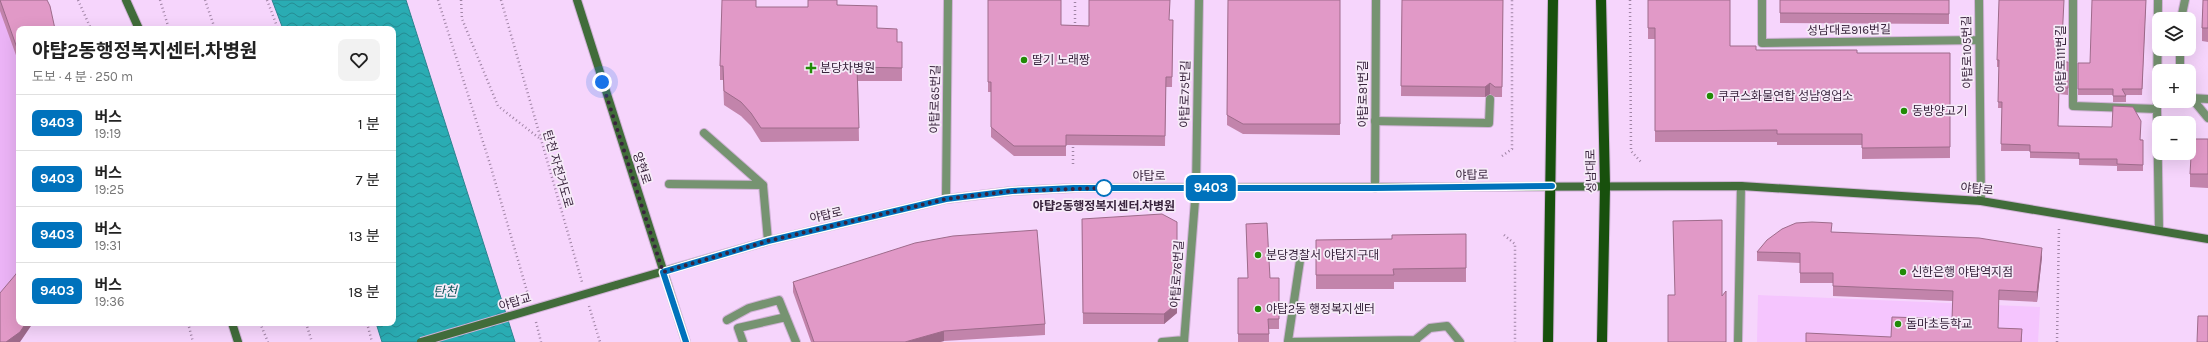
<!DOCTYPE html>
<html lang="ko">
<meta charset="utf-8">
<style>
body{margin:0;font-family:Karla,"Noto Sans KR",sans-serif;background:#f2f2f2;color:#222;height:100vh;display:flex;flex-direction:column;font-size:15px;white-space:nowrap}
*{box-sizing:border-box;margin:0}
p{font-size:13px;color:#767676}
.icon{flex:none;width:22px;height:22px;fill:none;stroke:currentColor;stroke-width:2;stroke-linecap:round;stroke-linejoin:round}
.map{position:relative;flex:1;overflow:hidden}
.drawer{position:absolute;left:16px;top:26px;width:380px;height:300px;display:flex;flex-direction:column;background:#fff;border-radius:8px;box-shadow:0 4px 16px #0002}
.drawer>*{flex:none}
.badge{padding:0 8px;border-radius:6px;font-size:14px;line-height:26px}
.tools{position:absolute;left:2152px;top:12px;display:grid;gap:8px}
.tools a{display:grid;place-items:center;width:44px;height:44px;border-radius:8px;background:#fff;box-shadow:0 4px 16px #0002;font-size:20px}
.you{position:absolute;width:20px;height:20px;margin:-10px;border:3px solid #fff;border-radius:50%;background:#1a73e8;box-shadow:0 0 0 6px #1a73e833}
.map>.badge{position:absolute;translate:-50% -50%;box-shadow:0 0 0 2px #fff}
.round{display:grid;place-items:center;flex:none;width:42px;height:42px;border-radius:8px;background:#f2f2f2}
.headline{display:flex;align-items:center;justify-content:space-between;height:68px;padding:0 16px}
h1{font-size:19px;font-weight:700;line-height:30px}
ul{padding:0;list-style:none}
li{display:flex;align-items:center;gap:12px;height:56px;padding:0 16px;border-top:1px solid #e0e0e0}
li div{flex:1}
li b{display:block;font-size:15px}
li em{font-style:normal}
li .badge{min-width:44px;font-weight:700;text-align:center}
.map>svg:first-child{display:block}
</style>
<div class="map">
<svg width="2208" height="342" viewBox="0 0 2208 342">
<defs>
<pattern id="water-waves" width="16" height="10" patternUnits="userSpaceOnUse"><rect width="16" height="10" fill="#2aacb3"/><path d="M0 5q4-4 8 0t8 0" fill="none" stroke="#258c93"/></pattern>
</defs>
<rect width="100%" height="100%" fill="#f6d5fc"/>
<!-- built -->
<path fill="#f5c5fe" d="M1758 295 2040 307 2038 342H1757Z"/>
<!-- pitch -->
<path fill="#ebb3f6" d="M0 0 19 29V323H33L20 342H0Z"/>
<!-- water -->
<path fill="url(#water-waves)" stroke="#2e8390" d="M272 0H406L515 342H382L376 323H393V29H283Z"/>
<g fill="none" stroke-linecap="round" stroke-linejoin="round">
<defs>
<path id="lane" d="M2181 19 2185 0
M2180 49V71
M2189 95 2208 118
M2192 98 2208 99
M1375 121 1489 123 1490 99
M704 133 763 185
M669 184 763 185 768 241
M727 320 749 308 779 300 796 342
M1415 340 1430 328 1447 326 1460 342
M1288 341 1301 254
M743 342 738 328 786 317
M1288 342 1415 340 1416 342"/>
<path id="street" d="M1762 0V43L1979 40
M1979 0 1981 201
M2073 0V106L2157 109 2159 229
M2157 109 2158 0
M1375 188 1376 0
M946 199 948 0
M1162 342 1184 340
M1184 342 1196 188 1199 0
M1738 342 1741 186"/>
<path id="secondary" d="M126 0 139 29
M577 0 686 342
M616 285 768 241 946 199 1012 191 1074 188 1741 186 1981 201 2208 239
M232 323 238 342"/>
<path id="primary" d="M1601 0 1605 186 1602 342
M1548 342 1553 0"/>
</defs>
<!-- lane casing -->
<use href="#lane" stroke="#d0b2d6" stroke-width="10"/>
<!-- street casing -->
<use href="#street" stroke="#d0b2d6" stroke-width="10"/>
<!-- secondary casing -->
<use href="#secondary" stroke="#d0b2d6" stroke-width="10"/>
<!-- primary casing -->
<use href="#primary" stroke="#d0b2d6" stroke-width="12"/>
<!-- path -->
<path stroke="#a084a5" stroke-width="2.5" stroke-dasharray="1 3" stroke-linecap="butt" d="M78 0 91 29
M160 0 169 29
M205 0 215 29
M267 0 278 29
M438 0 490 164 529 298
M461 0 462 19 498 106 539 138
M501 0 582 282
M1630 0 1631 151 1641 162
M1075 27V0
M1502 156 1512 149V0
M1073 164V142
M1504 235 1515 244V342
M589 306 600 342
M536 322 541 342
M188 323 193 342
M260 323 268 342
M306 323 312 342
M367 323 372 342
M2057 342 2059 227"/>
<!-- lane -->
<use href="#lane" stroke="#769371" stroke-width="8"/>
<!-- street -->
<use href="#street" stroke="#769371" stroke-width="8"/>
<!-- secondary -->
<use href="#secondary" stroke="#416c3a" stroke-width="8"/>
<!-- primary -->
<use href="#primary" stroke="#18500d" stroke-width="10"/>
<defs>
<path id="secondary-bridge" d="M421 342 616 285"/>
</defs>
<!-- secondary-bridge casing -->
<use href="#secondary-bridge" stroke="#d0b2d6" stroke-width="10" stroke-linecap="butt"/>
<!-- secondary-bridge -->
<use href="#secondary-bridge" stroke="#416c3a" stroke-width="8"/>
</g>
<!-- wall -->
<path fill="#c284ab" d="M0 0 19 29V69L17 58 0 11Z
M988 0 1061 25 1089 26 1173 20 1172 87H1166L1165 146 1066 145V156H1014L991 137V92H988Z
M1228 0H1340V135L1243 134 1227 125Z
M1402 0H1503L1502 97H1495L1490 94 1485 97 1401 96Z
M1648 0 1730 46 1756 50 1857 53H1950V158L1862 159V145H1777V142H1655V39H1648Z
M1780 0H1949V24L1780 23Z
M2146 0 2142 95H2126V102H2113V95H2078V63H2090Z
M2208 0V42L2202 41V28Z
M837 5 877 28 897 42H902V81H858L859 141 761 142 751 126 741 116 724 105 723 80H720V66L756 7H808Z
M1997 60 2068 62V95L2059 94 2058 126 2143 140V171H2117V166L2079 165V159L2030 158V151H2001L2002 108H1998L1999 67H1997Z
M2208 139V188L2190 187V174Z
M1082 219 1177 313 1164 324H1083Z
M1246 224 1270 278H1279V329H1269V342H1238V278H1248Z
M1832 232 2042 257 2037 302 1999 300 1998 328 2022 329V342H1806L1891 337 1952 319 1953 301 1833 296V283H1800V263L1757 261V252Z
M1466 234V282H1394V289H1316V240L1392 239Z
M793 282 1045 324V335L944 341 940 342H811L793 292Z"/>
<!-- shaded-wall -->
<path fill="#9e6b8b" d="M1490 83V94L1485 97V87Z
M2042 248V257L2037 302V292Z
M1177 303V313L1164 324V314Z
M26 323H33L20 342H6Z
M944 331V341L940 342H905Z"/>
<!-- building -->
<path fill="#e199c7" stroke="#9e6b8b" d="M0 0H47L50 6 55 29H19V59L17 48Z
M722 0H756V7H808V0H837V5L877 6V28L897 29V42H902V68L857 67 859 128H761L751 113 741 102 724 91 723 66H720Z
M988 0H1061V25L1089 26V0H1170L1169 20H1173L1172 77H1166L1165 136 1066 135V146H1014L991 127V82H988Z
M1228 0H1340V124H1243L1227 115Z
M1402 0H1503L1502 87H1495L1490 83 1485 87 1401 86Z
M1648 0H1730V46H1756V50H1857V53H1950V147L1862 148V134H1777V130L1655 131V28H1648Z
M1780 0H1949V14L1780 13Z
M1999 0H2064L2061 62H2068V88H2059L2058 126 2112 127 2113 106 2133 107 2141 121 2140 140H2143V165L2117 164V159H2079V153L2030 152V145L2001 144 2002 102H1998L1999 60H1997Z
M2092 0H2146L2142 89H2122L2126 96H2113V89H2078V63H2090Z
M2203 0H2208V28H2202Z
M2192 139H2208V174H2190Z
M1162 214 1177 222V303L1164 314 1083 313 1082 219Z
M1722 220V296L1726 291V342H1668V295H1675L1673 221Z
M1812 222 1832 223 1831 232 1979 238 2042 248 2037 292 1999 290 1998 328 2022 329 2021 342H1806V333L1891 337 1892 317 1952 319 1953 291 1833 286V273H1800V253L1757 252 1767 240 1782 229 1796 223Z
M1267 223 1270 278H1279V319H1268L1269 334H1238V278H1248L1246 224Z
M1037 230 1045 324 944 331 905 342H814L793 282 915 243 953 236Z
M1466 234V268L1393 269 1394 275H1316V240L1392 239V235Z
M19 268V323H26L20 332 6 342H0V293L16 274Z
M2198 316H2208V342H2197Z"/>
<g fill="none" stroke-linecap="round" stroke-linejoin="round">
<defs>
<path id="line" d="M686 342 663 272 768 241 946 199 1012 191 1074 188H1375L1552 186"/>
</defs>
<!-- line casing -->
<use href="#line" stroke="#fff" stroke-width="9"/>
<!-- line -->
<use href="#line" stroke="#0072bc" stroke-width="6"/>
<!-- walk -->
<path stroke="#39243d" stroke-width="4" stroke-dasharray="0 7.2" d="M602 82 663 272 768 241 946 199 1012 191 1104 188"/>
</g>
<!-- markers -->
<g fill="#228b06" stroke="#f6ebf8" stroke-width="1.5">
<circle cx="1024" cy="60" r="4"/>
<path d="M809 62h4v4h4v4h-4v4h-4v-4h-4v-4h4z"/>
<circle cx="1710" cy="96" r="4"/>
<circle cx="1904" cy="111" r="4"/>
<circle cx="1258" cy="255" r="4"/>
<circle cx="1903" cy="272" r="4"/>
<circle cx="1258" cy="309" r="4"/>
<circle cx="1898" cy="324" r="4"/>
</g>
<circle fill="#fff" stroke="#0072bc" stroke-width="2" cx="1104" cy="188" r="8"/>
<g text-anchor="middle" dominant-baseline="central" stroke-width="3.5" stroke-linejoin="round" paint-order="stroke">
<!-- street labels -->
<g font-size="12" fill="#39243d" stroke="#f6ebf8">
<text transform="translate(1849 30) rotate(-1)">성남대로916번길</text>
<text transform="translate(1967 52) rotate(-91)">야탑로105번길</text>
<text transform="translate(2061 59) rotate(-90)">야탑로111번길</text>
<text transform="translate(1185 94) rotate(-89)">야탑로75번길</text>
<text transform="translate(1363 94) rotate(-90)">야탑로81번길</text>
<text transform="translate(935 99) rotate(-89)">야탑로65번길</text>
<text transform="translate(642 168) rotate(72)">양현로</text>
<text transform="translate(558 169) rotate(74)">탄천 자전거도로</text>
<text transform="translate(1591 171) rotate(-91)">성남대로</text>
<text transform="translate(1472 175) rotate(-1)">야탑로</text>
<text x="1149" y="176">야탑로</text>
<text transform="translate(1977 189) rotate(6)">야탑로</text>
<text transform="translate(826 215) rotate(-13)">야탑로</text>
<text transform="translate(1177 274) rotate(-86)">야탑로76번길</text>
<text transform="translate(515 302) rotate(-16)">야탑교</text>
</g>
<!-- poi labels -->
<g font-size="12" fill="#39243d" stroke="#f6ebf8" text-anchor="start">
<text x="1032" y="60">딸기 노래짱</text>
<text x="820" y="68">분당차병원</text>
<text x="1718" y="96">쿠쿠스화물연합 성남영업소</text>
<text x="1912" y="111">동방양고기</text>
<text x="1266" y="255">분당경찰서 야탑지구대</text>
<text x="1911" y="272">신한은행 야탑역지점</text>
<text x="1266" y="309">야탑2동 행정복지센터</text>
<text x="1906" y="324">돌마초등학교</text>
</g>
<!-- stop labels -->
<g font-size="12" font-weight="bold" fill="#39243d" stroke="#f6ebf8">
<text x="1104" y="206">야턉2동행정복지센터.차병원</text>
</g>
<!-- water labels -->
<g font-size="13" font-style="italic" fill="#13585c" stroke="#f6ebf8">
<text x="445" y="291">탄천</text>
</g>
</g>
</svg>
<div class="tools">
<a><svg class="icon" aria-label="layers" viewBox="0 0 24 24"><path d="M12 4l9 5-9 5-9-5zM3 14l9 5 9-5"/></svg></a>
<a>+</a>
<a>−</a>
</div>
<div class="you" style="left:602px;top:82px"></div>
<b class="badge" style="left:1211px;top:188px;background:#0072bc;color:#fff">9403</b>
<section class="drawer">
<div class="headline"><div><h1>야턉2동행정복지센터.차병원</h1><p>도보 · 4 분 · 250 m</p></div><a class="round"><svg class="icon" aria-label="heart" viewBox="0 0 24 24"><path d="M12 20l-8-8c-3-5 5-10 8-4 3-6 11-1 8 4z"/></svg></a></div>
<ul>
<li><span class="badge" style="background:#0072bc;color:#fff">9403</span><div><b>버스</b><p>19:19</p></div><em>1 분</em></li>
<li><span class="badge" style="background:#0072bc;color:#fff">9403</span><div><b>버스</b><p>19:25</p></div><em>7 분</em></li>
<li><span class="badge" style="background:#0072bc;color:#fff">9403</span><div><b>버스</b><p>19:31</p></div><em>13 분</em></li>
<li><span class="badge" style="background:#0072bc;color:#fff">9403</span><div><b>버스</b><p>19:36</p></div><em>18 분</em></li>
</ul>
</section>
</div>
